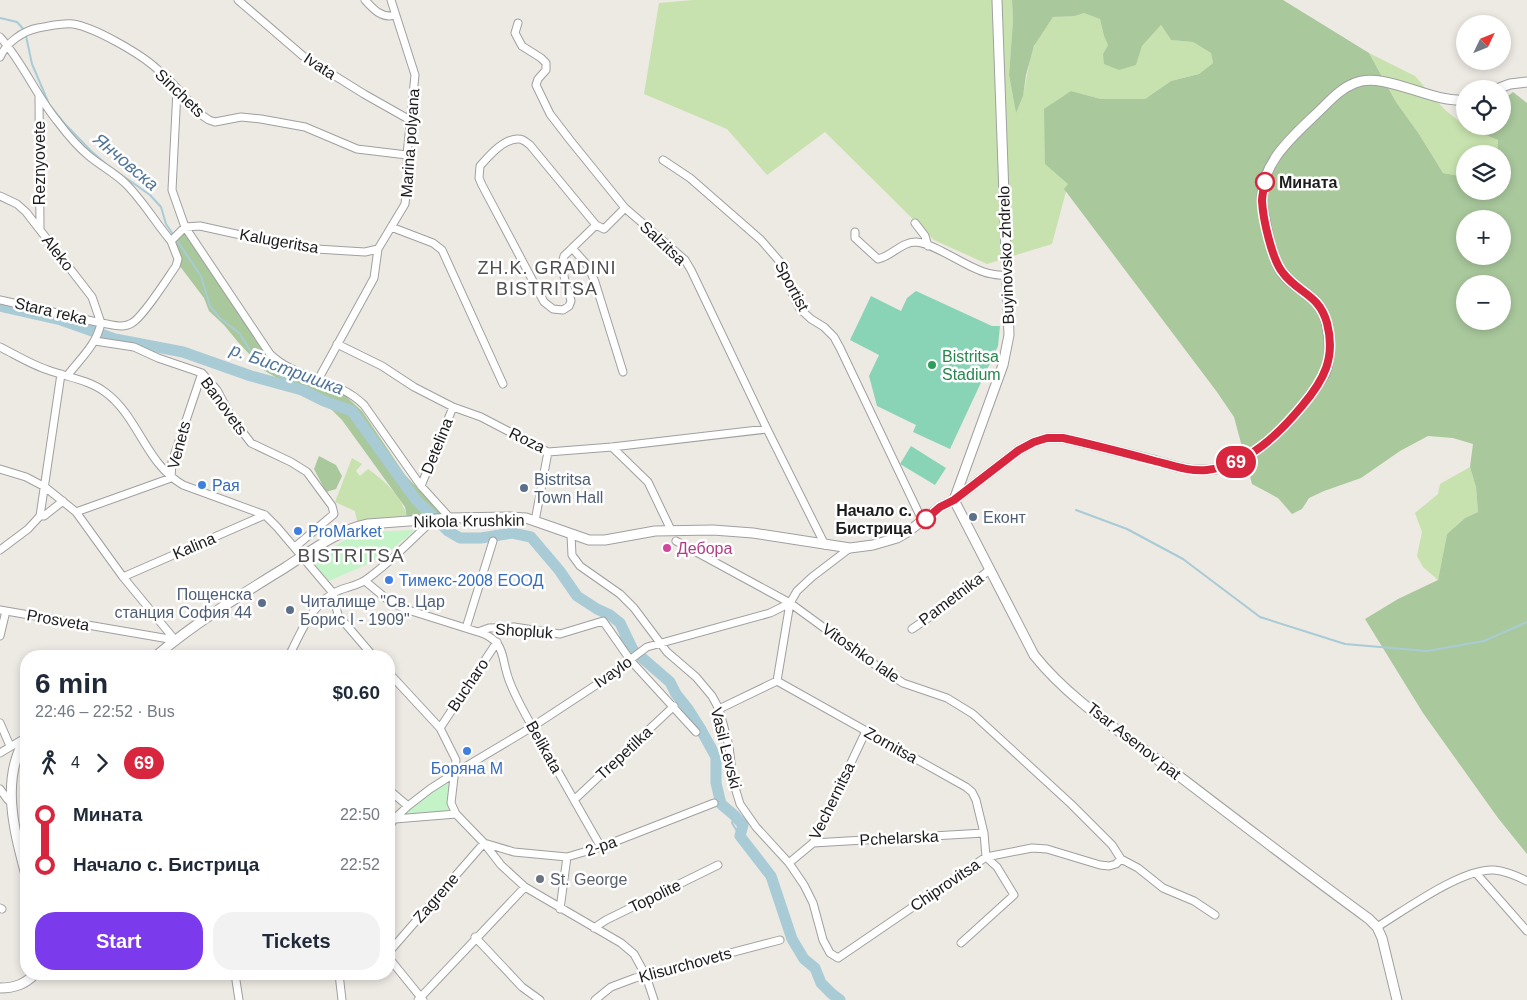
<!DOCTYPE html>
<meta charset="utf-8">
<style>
body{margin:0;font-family:Arial,sans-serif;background:#f2f2f3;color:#1f2937;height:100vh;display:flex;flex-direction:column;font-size:19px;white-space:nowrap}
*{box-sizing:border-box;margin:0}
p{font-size:16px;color:#747a83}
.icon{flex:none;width:28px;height:28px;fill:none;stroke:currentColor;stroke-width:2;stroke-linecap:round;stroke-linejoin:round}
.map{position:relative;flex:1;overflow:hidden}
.panel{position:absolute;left:20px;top:650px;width:375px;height:330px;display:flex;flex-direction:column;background:#fff;border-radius:20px;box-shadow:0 2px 8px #0003}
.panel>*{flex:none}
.badge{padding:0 10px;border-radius:16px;font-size:18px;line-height:32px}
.needle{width:32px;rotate:47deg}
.fabs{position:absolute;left:1456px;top:15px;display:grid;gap:10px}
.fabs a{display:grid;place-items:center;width:55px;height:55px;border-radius:50%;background:#fff;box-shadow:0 2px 8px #0003;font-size:25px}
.map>.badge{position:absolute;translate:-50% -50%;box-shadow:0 0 0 2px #fff}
.legs{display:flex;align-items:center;gap:8px;height:55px;padding:0 15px;font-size:16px}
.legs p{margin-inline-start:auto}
.headline{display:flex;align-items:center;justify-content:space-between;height:85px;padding:0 15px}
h1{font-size:28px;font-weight:800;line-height:38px}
.cta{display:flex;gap:10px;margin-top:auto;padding:10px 15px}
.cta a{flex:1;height:58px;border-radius:20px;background:#7c3aed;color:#fff;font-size:20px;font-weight:800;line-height:58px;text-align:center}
.cta a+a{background:#f2f2f3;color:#1f2937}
ul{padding:0 15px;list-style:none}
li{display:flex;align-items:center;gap:18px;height:50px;font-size:19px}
li i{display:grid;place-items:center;width:8px;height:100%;margin:0 6px;background:currentColor}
li i::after{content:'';width:12px;height:12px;margin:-6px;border:4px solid;border-radius:50%;background:#fff}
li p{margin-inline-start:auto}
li:first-child i{background:linear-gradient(#0000 50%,currentColor 0)}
li:last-child i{background:linear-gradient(currentColor 50%,#0000 0)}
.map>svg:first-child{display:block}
</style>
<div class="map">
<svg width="1527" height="1000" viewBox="0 0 1527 1000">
<rect width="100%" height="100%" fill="#ede9e3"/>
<!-- grass -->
<path fill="#c7e2ae" d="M693 0H1012L1013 21 1009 75 1016 112C1027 92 1026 69 1034 47 1038 37 1047 27 1053 17 1065 16 1074 18 1085 13L1100 19 1104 36 1108 45 1103 54 1136 65 1142 46 1161 25 1171 40 1193 42 1211 53 1213 63 1199 74 1171 81 1145 99H1101L1071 91 1068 184 1052 244 987 264 934 240 825 132 767 175 727 129 644 94 659 3Z
M1369 53 1415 76 1444 109 1466 127 1498 140 1497 154H1465V177L1443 173 1419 134 1396 102Z
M352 458 362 464 356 471 360 476 368 469C385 481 403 497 407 518L357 521 355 511 335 502Z
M1470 467 1476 487 1478 512 1465 518 1447 534 1438 580 1423 567 1417 556 1422 532 1415 513 1438 494 1440 484Z"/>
<!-- forest -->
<path fill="#a9c89c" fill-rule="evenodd" d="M1012 0H1283L1369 53 1396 102 1419 134 1443 173 1465 177V191H1502V154H1497L1498 140 1466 127 1502 126 1503 100 1513 92 1527 103V854L1498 818 1423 713 1365 619 1398 599 1438 580 1447 534 1465 518 1478 512 1476 487 1470 467 1473 444 1453 438 1428 436 1400 451 1361 478 1324 491 1309 498 1302 509 1292 514 1278 498 1252 484 1234 417 1217 392 1064 189 1068 184 1045 164 1044 109 1071 91 1101 99H1145L1171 81 1199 74 1213 63 1211 53 1193 42 1171 40 1161 25 1142 46 1136 65 1119 70 1104 64 1103 54 1108 45 1104 36 1100 19 1084 13C1074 18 1065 16 1053 17L1034 46 1026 75 1023 96 1016 113 1009 75 1013 21ZM1465 219H1502V256H1465ZM1465 284H1502V321H1465Z
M186 232 276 364 341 392 362 411 405 475 443 515 407 518 405 507 342 420 332 410 265 371 238 342 224 325 209 311 204 298 179 265 182 258 175 242Z
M319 456 336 465 342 476 336 489 326 492 314 469Z"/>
<!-- park -->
<path fill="#c4f3c8" d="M415 530 386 554 363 566 329 581 312 561 351 536 368 532Z
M455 773 451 803 456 814 394 819Z"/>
<!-- pitch -->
<path fill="#89d4b7" d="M916 291 992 326H1000L998 346 950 449 913 432 916 425 877 406 869 376 879 355 850 340 871 296 901 311 907 298Z
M911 446 946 468 935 485 900 464Z"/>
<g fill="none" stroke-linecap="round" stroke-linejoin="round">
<!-- stream -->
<path stroke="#a8cbd6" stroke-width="2" d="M0 18 17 22 25 31
M26 36 32 64 49 104 65 124 90 150 106 164 150 195 161 207 166 224 201 276 210 306 220 318 240 334 256 360 302 390
M1076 510 1127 529 1183 559 1260 617 1345 644 1427 651 1484 641 1527 622
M597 609 605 619
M608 622 618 636 633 650
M734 815 732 823 740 836"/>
<!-- river -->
<path stroke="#a8cbd6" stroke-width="11" d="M0 306 61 320 115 339 183 352 251 376 302 390 324 401 352 411 416 500 448 531 460 538H481L512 533 531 537 559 570 577 596 597 609 610 615 620 623 633 650 670 682 676 694 688 709 700 728 716 757V783L721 804 734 815 743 825 740 836 771 876 792 939 804 959 815 968 821 983 832 994 840 1000"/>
<defs>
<path id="minor" d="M238 0 303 56 364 94 410 120
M365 0C373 9 382 19 395 15
M518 23 515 33 522 46 541 58 546 63V70L538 79 536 85 550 114 570 140 625 208 685 260 691 270 767 429 825 545
M0 37C23 62 36 96 58 122 67 134 78 147 89 156 101 166 115 173 126 184 143 201 155 222 171 241
M0 57C7 42 23 31 38 28 50 26 61 23 73 24 94 27 141 54 157 69 174 83 188 101 203 116L209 120 215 122 241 117 261 119 305 127 357 149 407 155
M177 90 172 190 185 227 270 354C295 379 337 378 364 405L421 486 450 518
M39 97 40 229
M663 160 690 178 761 240 781 263 791 291 800 309 811 319 824 327 834 337 840 348 923 522
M0 196 17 204 26 212 92 297 101 323
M915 223 925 236 928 246
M596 225 564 256C559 270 568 287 571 301L569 306 563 310 553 309 544 302 482 185 479 178 480 166C489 156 504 138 519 139 523 139 526 142 530 145L596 225 604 229 625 208
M391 227 433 243 442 250 503 384
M855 232V238L878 259C892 256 901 242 916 242 934 243 966 267 984 272 992 275 1000 275 1007 276
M572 248 588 266 595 282 623 372
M0 300 101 323
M95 341 134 347 158 358 202 373 217 390 232 418 251 443 291 462 307 472 332 506 334 514 295 547
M337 344 382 366 414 387 453 407 481 417 548 452 612 447 767 429
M0 347C16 355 32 365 48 370 67 377 89 380 105 392 139 417 145 463 183 485L265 515 277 527 333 593 338 615 373 656
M67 376C80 359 97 344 101 323 111 324 123 329 132 323 143 317 167 279 176 266L178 259 171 241 185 227 200 226 300 248 365 252 378 249
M319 378 374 278 378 249 405 204 408 175 407 155 415 75 391 0
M612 447 648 482 671 530
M0 469 26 477 45 487 76 512 123 577 175 640
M421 486 453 407
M76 512 171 478 172 462 202 373
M40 516H44L63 501
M535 521 548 452
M571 535 572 555 580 566 620 594 634 608 667 652 696 677 712 696 719 709 729 746 733 781 740 804 756 827 789 863 804 885 813 903 823 940 830 953 838 958 986 857 1032 848 1047 849 1100 865 1109 866 1116 864 1121 859
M676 541 790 603 868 660 903 683 947 698 973 714 1071 804 1112 845 1121 859
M0 550 28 529 40 516 61 374
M123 577 265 515
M365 581 388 600 405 609 478 632 489 628 514 627 560 634 603 621 631 661 696 732
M0 610 175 640
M466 628 493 541
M912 629 947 605 989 570
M479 632C507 642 500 656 509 680 517 702 531 724 542 744 562 778 581 813 601 847
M0 636 6 611
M289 656C300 634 310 608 332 594 342 587 357 587 367 579 391 562 411 540 433 520
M389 673 440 728 456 760 451 803 456 814 484 843 501 865 525 887 621 943 634 954 646 976 654 1000
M777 681 966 787 972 792 976 800 984 833 986 857 997 867 1014 895 961 943
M777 681 790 603
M719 709 777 681
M0 723 10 746
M440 728 497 642
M0 753 25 738
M0 789 8 800
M389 790 408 806
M574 800 674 706
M395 819 456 814
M389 827 394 819 408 806 430 789 455 773 532 727 599 683 647 647 770 613 790 603 797 591 812 577 850 548
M813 843 984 833
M1121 859 1138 868 1163 888 1194 901 1215 915
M789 863 813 843 866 731
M1476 873 1527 931
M0 908 2 909
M560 909 567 857
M1377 927C1405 910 1462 868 1494 870 1505 871 1517 876 1527 881
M594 928 606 920 718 865
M475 937 522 987 540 1000
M389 952 484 843 514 852 567 857 601 847 714 803
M389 958 423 1000
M235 974 239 1000
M339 974 342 1000
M418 1000 525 887
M595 1000 611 987 635 978 780 940"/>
<path id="tertiary" d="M1497 89 1510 84 1527 82
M954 500 1034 655C1068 698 1118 730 1162 763 1230 815 1299 868 1369 919L1377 927 1382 938 1397 1000
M954 500 1003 365 1009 335 997 0
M156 656C196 622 241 595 286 567 311 551 338 530 368 524L450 518 510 517 526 518 589 540H605L655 531 713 530 753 533 850 548 873 545 897 538 909 531 940 507 954 500 1019 450 1034 442 1047 438H1063L1080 442C1104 448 1129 454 1153 460 1170 465 1188 471 1205 470 1247 469 1289 425 1312 393 1317 386 1323 378 1326 371 1331 356 1330 341 1327 326 1321 293 1298 294 1282 273 1274 261 1270 244 1267 230 1266 221 1262 210 1262 200 1261 163 1292 137 1316 114 1328 103 1339 89 1355 83 1385 71 1430 103 1465 100
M26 737C0 779 14 830 26 875
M0 988C15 988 25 984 35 974"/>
</defs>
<!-- minor casing -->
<use href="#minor" stroke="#a0a0a0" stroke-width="9"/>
<!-- tertiary casing -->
<use href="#tertiary" stroke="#a0a0a0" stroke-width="11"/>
<!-- minor -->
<use href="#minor" stroke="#fff" stroke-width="7"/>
<!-- tertiary -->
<use href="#tertiary" stroke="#fff" stroke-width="9"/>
</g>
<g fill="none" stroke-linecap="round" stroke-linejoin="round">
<defs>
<path id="line-1" d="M926 519 940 507 954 500 1019 450 1034 442 1047 438H1063C1094 445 1125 453 1155 461 1171 465 1190 472 1207 470 1247 465 1278 435 1302 406 1324 380 1336 358 1327 323 1319 294 1299 294 1283 273 1272 260 1263 219 1262 201 1262 195 1264 188 1265 182"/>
</defs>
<!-- line-1 casing -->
<use href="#line-1" stroke="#fff" stroke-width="11"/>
<!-- line-1 -->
<use href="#line-1" stroke="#d7263d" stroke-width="8"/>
</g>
<!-- markers -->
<g fill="#fff" stroke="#d7263d" stroke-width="2.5">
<circle cx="1265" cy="182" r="9"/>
<circle cx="926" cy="519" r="9"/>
</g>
<circle fill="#2e9e5b" stroke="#fff" stroke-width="2" cx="932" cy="365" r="5"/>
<g fill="#3f7fe0" stroke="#fff" stroke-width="2">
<circle cx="202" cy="485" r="5"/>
<circle cx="298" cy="531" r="5"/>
<circle cx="389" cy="580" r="5"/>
<circle cx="467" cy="751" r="5"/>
</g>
<g fill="#5c6f8a" stroke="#fff" stroke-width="2">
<circle cx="524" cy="488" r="5"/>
<circle cx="973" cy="517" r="5"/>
<circle cx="262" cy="603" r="5"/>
<circle cx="290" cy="610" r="5"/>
</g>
<circle fill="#d1479c" stroke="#fff" stroke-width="2" cx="667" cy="548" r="5"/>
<circle fill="#6b7280" stroke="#fff" stroke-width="2" cx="540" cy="879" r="5"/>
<g text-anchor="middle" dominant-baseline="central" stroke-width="5" stroke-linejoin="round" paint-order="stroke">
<!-- street labels -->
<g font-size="16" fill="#1c1c1c" stroke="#fff">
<text transform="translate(320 66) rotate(33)">Ivata</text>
<text transform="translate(180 93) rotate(44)">Sinchets</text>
<text transform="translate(410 143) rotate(-86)">Marina polyana</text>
<text transform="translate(39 163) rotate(-90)">Reznyovete</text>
<text transform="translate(279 241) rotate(10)">Kalugeritsa</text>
<text transform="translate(663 243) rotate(43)">Salzitsa</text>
<text transform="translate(58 253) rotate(52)">Aleko</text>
<text transform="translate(1006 255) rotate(-92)">Buyinovsko zhdrelo</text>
<text transform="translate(792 286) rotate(62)">Sportist</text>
<text transform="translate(51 311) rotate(13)">Stara reka</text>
<text transform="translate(224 406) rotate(54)">Banovets</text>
<text transform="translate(527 440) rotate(26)">Roza</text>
<text transform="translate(179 445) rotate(-75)">Venets</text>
<text transform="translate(437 446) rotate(-68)">Detelina</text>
<text transform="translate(469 521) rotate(-1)">Nikola Krushkin</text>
<text transform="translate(194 546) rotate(-23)">Kalina</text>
<text transform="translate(951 599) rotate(-37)">Pametnika</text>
<text transform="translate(58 620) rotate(10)">Prosveta</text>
<text transform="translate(524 631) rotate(4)">Shopluk</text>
<text transform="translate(861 653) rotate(35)">Vitoshko lale</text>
<text transform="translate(613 672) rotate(-35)">Ivaylo</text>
<text transform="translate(468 685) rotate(-56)">Bucharo</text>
<text transform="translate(1134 741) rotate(38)">Tsar Asenov pat</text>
<text transform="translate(891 745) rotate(29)">Zornitsa</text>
<text transform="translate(544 747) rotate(61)">Belikata</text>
<text transform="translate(726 748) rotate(76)">Vasil Levski</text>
<text transform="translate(624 753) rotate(-43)">Trepetilka</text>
<text transform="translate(832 801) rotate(-64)">Vechernitsa</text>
<text transform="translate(899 838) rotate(-3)">Pchelarska</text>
<text transform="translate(601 846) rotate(-19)">2-ра</text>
<text transform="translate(945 885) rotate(-34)">Chiprovitsa</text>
<text transform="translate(655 896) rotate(-26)">Topolite</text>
<text transform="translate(436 898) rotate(-49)">Zagrene</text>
<text transform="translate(685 965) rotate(-15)">Klisurchovets</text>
</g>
<!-- stop labels -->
<g font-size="16" font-weight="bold" fill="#1c1c1c" stroke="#fff" text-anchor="start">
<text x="1279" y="182">Мината</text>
<text x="912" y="510" text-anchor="end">Начало с.<tspan x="912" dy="18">Бистрица</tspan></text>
</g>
<!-- leisure labels -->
<g font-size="16" fill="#27864d" stroke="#fff" text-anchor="start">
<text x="942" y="356">Bistritsa<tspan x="942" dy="18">Stadium</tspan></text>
</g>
<!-- service labels -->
<g font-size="16" fill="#4e5e75" stroke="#fff" text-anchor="start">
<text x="534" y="479">Bistritsa<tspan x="534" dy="18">Town Hall</tspan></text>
<text x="983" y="517">Еконт</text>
<text x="252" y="594" text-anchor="end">Пощенска<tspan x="252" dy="18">станция София 44</tspan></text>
<text x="300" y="601">Читалище "Св. Цар<tspan x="300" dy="18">Борис I - 1909"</tspan></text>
</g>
<!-- shop labels -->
<g font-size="16" fill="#366cbe" stroke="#fff" text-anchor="start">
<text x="212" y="485">Рая</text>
<text x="308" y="531">ProMarket</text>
<text x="399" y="580">Тимекс-2008 ЕООД</text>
<text x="467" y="768" text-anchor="middle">Боряна М</text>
</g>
<!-- hotel labels -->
<g font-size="16" fill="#b23c85" stroke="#fff" text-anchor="start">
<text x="677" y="548">Дебора</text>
</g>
<!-- worship labels -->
<g font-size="16" fill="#5b616d" stroke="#fff" text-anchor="start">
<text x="550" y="879">St. George</text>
</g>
<!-- water labels -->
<g font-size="18" font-style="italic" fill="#51759a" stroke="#fff">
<text transform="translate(126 162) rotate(40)">Янчовска</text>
<text transform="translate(287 369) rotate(20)">р. Бистришка</text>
</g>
<!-- neighbourhood labels -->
<g font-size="18" letter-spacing="1" fill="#4f4f4f" stroke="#fff">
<text x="547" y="268">ZH.K. GRADINI<tspan x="547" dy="21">BISTRITSA</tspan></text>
</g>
<!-- quarter labels -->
<g font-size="19" letter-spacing="1" fill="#4f4f4f" stroke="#fff">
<text x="351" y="555">BISTRITSA</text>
</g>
</g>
</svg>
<div class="fabs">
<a><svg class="needle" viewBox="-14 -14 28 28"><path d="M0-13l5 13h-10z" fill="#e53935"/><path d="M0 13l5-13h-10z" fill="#747a83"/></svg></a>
<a><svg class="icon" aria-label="locate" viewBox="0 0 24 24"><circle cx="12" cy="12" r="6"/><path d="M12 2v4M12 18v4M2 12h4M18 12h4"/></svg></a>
<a><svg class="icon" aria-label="layers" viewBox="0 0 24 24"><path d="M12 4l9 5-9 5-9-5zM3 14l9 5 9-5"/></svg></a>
<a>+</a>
<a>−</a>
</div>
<b class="badge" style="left:1236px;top:462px;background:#d7263d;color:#fff">69</b>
<section class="panel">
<div class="headline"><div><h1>6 min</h1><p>22:46 – 22:52 · Bus</p></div><b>$0.60</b></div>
<div class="legs"><svg class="icon" aria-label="walk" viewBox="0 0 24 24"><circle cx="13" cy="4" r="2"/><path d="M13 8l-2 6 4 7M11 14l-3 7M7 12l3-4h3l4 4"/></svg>4<svg class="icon" aria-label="forward" viewBox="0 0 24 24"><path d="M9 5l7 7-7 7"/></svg><b class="badge" style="background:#d7263d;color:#fff">69</b></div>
<ul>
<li><i style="color:#d7263d"></i><b>Мината</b><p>22:50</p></li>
<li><i style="color:#d7263d"></i><b>Начало с. Бистрица</b><p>22:52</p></li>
</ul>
<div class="cta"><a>Start</a><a>Tickets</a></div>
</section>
</div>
